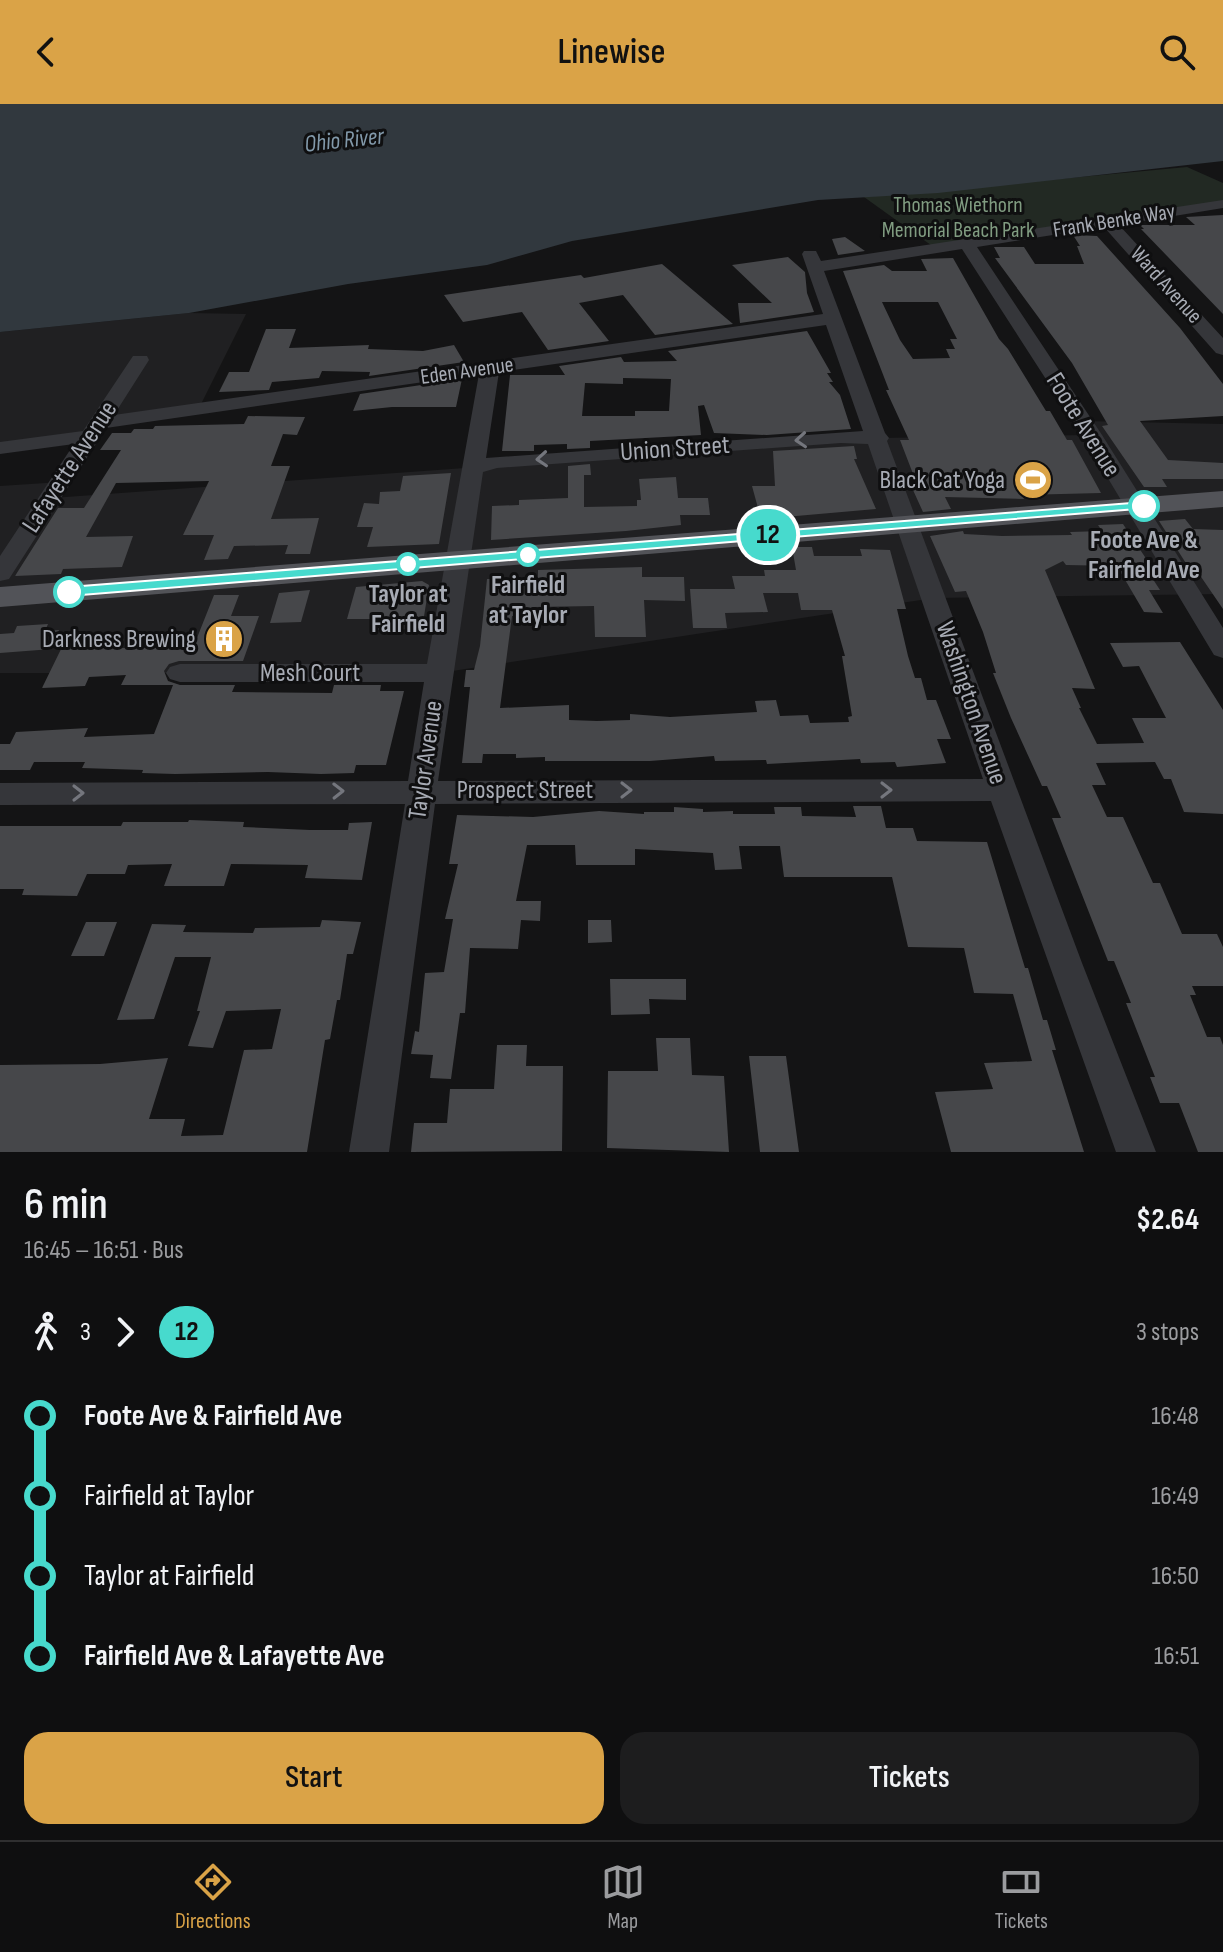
<!DOCTYPE html>
<meta charset="utf-8">
<style>
body{margin:0;font-family:"Sofia Sans Condensed",sans-serif;background:#1d1d1e;color:#f1f3f6;height:100vh;display:flex;flex-direction:column;font-size:30px;white-space:nowrap}
*{box-sizing:border-box;margin:0}
p{font-size:26px;color:#9b9c9f}
.icon{flex:none;width:44px;height:44px;fill:none;stroke:currentColor;stroke-width:2;stroke-linecap:round;stroke-linejoin:round}
.map{position:relative;height:1048px;overflow:hidden}
.drawer{display:flex;flex-direction:column;background:#0f0f10;flex:1}
.drawer>*{flex:none}
.badge{padding:0 16px;border-radius:26px;font-size:28px;line-height:52px}
.map>.badge{position:absolute;translate:-50% -50%;box-shadow:0 0 0 4px #fff}
.legs{display:flex;align-items:center;gap:12px;height:88px;padding:0 24px;font-size:26px}
.legs p{margin-inline-start:auto}
.summary{display:flex;align-items:center;justify-content:space-between;height:136px;padding:0 24px}
h1{font-size:44px;font-weight:600;line-height:60px}
.button{display:flex;gap:16px;margin-top:auto;padding:16px 24px}
.button a{flex:1;height:92px;border-radius:24px;background:#daa347;color:#111;font-size:32px;font-weight:600;line-height:92px;text-align:center}
.button a+a{background:#1d1d1e;color:#f1f3f6}
ul{padding:0 24px;list-style:none}
li{display:flex;align-items:center;gap:28px;height:80px;font-size:30px}
li i{display:grid;place-items:center;width:12px;height:100%;margin:0 10px;background:currentColor}
li i::after{content:'';width:20px;height:20px;margin:-10px;border:6px solid;border-radius:50%;background:#0f0f10}
li p{margin-inline-start:auto}
li:first-child i{background:linear-gradient(#0000 50%,currentColor 0)}
li:last-child i{background:linear-gradient(currentColor 50%,#0000 0)}
header{display:flex;justify-content:space-between;align-items:center;height:104px;padding:0 24px;background:#daa347;color:#111;font-size:36px;font-weight:600}
.menu{display:flex;justify-content:space-around;align-items:center;height:112px;border-top:2px solid #2f2f30;background:#0f0f10;font-size:22px;color:#9b9c9f}
.menu a{display:grid;justify-items:center;gap:4px}
.menu .current{color:#daa347}
.map>svg:first-child{display:block}
</style>
<header><svg class="icon" aria-label="back" viewBox="0 0 24 24"><path d="M15 5l-7 7 7 7"/></svg>Linewise<svg class="icon" aria-label="search" viewBox="0 0 24 24"><circle cx="10" cy="10" r="6"/><path d="M15 15l6 6"/></svg></header>
<div class="map">
<svg width="1223" height="1048" viewBox="0 0 1223 1048">
<rect width="100%" height="100%" fill="#141415"/>
<!-- built -->
<path fill="#202022" d="M189 209 246 210 198 306 99 319 91 332 0 344V228Z
M1083 317 1223 320V490L934 494 439 569H0V382L61 378 52 394 879 334 1091 331Z"/>
<!-- green -->
<path fill="#222923" d="M1187 63 1223 79V100L935 144 864 93Z"/>
<!-- water -->
<path fill="#31383e" d="M0 0H1223V57L938 89 818 96 572 137 487 161 348 180 189 209 0 228Z"/>
<!-- building -->
<path fill="#46474a" fill-rule="evenodd" d="M1223 111V210L1141 125H1144L1140 121H1195L1186 113Z
M1073 131 1097 132 1180 224 1223 280V312L1140 317 1168 356 1223 359V375H1162L1167 383H1144L1102 322 1108 321 1072 259 995 154H1000L994 143H1024L1035 160H1084L1077 142H1080Z
M845 133 865 147 838 151 832 135Z
M788 153 805 168 807 189 814 208 740 219 738 199H772L732 161Z
M953 154 999 235 1008 245 1046 307H1050L1067 336H1072L1101 389 1022 391 1024 395 945 393 951 405 923 408 908 375H915L900 336H909L886 286H889L843 167 884 161 892 167H927L921 155ZM882 198H938L957 235H950L955 245H946L950 254 913 255 900 236Z
M662 160 733 220 655 231 623 191 579 199 609 237 548 246 522 208 463 218 444 191 581 171 584 174Z
M266 225H296L289 244 369 241 368 245 423 247 454 241 464 258 369 272 370 268 322 267 319 274 272 278 269 286 219 288 229 268H249Z
M807 227 831 269H827L833 278H829L840 291 851 325 767 331 714 329 704 301 698 302 701 331 590 337V344L567 345V340L534 341V347H502L510 271H565L559 262 621 253 624 258 677 257 668 247ZM623 274 671 275 669 307H635V312H582L585 279 623 280Z
M462 275 456 303H392L353 307 360 290Z
M248 312 305 313 297 331 283 330 271 362H290L271 415 319 414 310 450H285L288 441 234 442 228 455 204 456 214 431H183L209 377 116 379 86 433 133 432 122 463 63 465 61 470 15 472 58 404H84L121 346H100L112 329H131L134 325H153L155 322 244 320Z
M854 342 857 355H854L876 405 761 415 752 382H775L773 347Z
M590 360 591 371H584V403L637 402V396H641L639 375 676 373 678 394H708L710 411H680L681 421 626 427 491 436 492 402 519 401V396L568 394V362Z
M451 369 439 440 367 443 373 423H357L364 399 379 400 380 388 400 387 403 372Z
M1185 415 1193 425 1223 426V505L1195 464H1189L1159 417Z
M1123 420 1151 462 1145 463 1160 486H1149L1163 509 1144 508 1117 462 1066 461 1063 457 1045 466 1095 585 1072 584 1081 604H1079L1097 640 1144 639 1132 614H1166L1139 562 1123 563 1110 539 1180 538 1223 606V710L1184 708 1171 675H1164L1155 658 1096 659 1106 681H1092L1107 713H1123L1153 779H1160L1182 830H1217L1223 843V882H1192L1196 891H1190L1207 933H1220L1223 941V1048H1198L1179 999H1160L1150 973H1155L1126 899H1131L1114 857H1108L1052 714H1061L1047 682H1042L1011 614 993 569H996L983 528 966 487 955 488 930 432 963 427 964 430 1002 432 1072 431 1070 428 1102 427 1098 421Z
M792 443H812L814 452H862L860 445 890 446 906 505H897L908 552 915 574H921L927 596H936L951 635H937L946 659 897 663 895 658 861 659 860 655 767 660 766 656 715 657 714 652 650 657H545V653L516 654V650H483L482 659H462L470 583H464L466 566H474L480 542 487 475H538V466L642 463V473H684L685 497 644 496 646 533H595L594 502 535 503V512H512L500 604 569 601V616L597 617 630 616V610L670 613 757 608 755 597 776 596 780 612 808 611 810 619 849 618 848 613 852 612 842 552H845L832 506H801L798 489H763L768 508 725 509 727 524H693L690 485H735L732 472H765L764 466H796Z
M422 477 429 481 422 525 374 526 377 515H347L356 483Z
M310 486 301 518 270 519 279 489Z
M214 491H239L231 512H259L243 557H179L169 560 164 567 168 577 180 581H235L232 588 332 589 334 581H381L380 587H404L386 661H356L354 669 321 670 268 668 175 670 142 669 143 666 82 664 85 658H34L30 666H0V640H10L16 628 88 624 84 633 154 630 173 581H121L126 571 89 573 85 582 42 584 64 539 105 538 102 544H193Z
M48 520 45 527 59 526 52 545 0 549V530L14 529 17 522Z
M853 702H881L886 724H913L917 737 987 738 1025 864H1028L1043 916H1047L1056 946H1052L1084 1048H951L935 988 993 985 984 959 1032 957 1013 890 974 889 964 844 908 843 892 773H784L780 742H739L742 765 715 766 713 749 635 745V761H576L575 741H527L516 797H541L540 817 521 816 518 845 470 844 465 909H460L451 975 430 974 433 951 411 950 415 927 419 928 425 869 444 868 453 815H445L458 760H449L457 711 533 713 599 707 644 710V708H674V703L703 705V708L733 707V710H775L774 703H801L802 712 856 713Z
M189 716 244 718 243 723 310 726H348L349 719 372 718 362 776 305 774 308 761 231 760 224 782H164L172 760 128 761 125 770H87L77 792 22 791 24 785H0V722H121L123 718H188Z
M322 816 361 818 353 850H347L340 896H337L330 935 325 936 307 1048H0V961L100 960 168 954 149 1015H185L181 1032 223 1031 244 946 272 945 281 905 226 907 213 944 188 942 200 907H197L211 853H175L154 915 117 916 152 820 186 821 183 828 253 829 255 824 320 823Z
M588 816H611L612 838 588 839Z
M86 818H117L104 852H71Z
M610 875H686V896L649 895 650 910 611 911Z
M656 934H690L692 971 724 972 729 1048 607 1044 608 967H658Z
M497 941H527L526 962H563L562 1047 411 1048 414 1019H447L450 985H494Z
M749 952H786L799 1048H760Z"/>
<g fill="none" stroke-linecap="round" stroke-linejoin="round">
<!-- minor -->
<path fill="#35363a" fill-rule="evenodd" d="M1223 96V104L1119 121 1223 234V251L1216 249 1104 123 977 143 1102 331 1223 524V554L1214 551 1082 331 962 145 824 167 885 329 889 334 887 337 1082 859 1156 1048H1116L991 697 435 700 389 1048H349L405 700 0 701V679L408 677 424 578H180L170 575 166 569 170 563 180 560H427L479 270 106 324 9 475 0 477V452L74 340 0 350V338L83 327 133 252H147L149 256 114 311 823 210 802 150 804 147H816L821 157ZM826 221 863 327 486 354 499 268ZM841 339 868 340 983 675 438 677 483 368 497 364Z"/>
<!-- major -->
<path fill="#525358" fill-rule="evenodd" d="M1223 387V403L0 503V483Z"/>
</g>
<!-- one-way arrows -->
<defs><path id="oneway-chevron" d="M-2-3.5L2.5 0L-2 3.5" fill="none" stroke-width="1.6" stroke-linecap="round" stroke-linejoin="round" transform="scale(2)"/></defs>
<g stroke="#74767d">
<use href="#oneway-chevron" transform="translate(801 336) rotate(176)"/>
<use href="#oneway-chevron" transform="translate(542 355) rotate(176)"/>
<use href="#oneway-chevron" transform="translate(626 686)"/>
<use href="#oneway-chevron" transform="translate(886 686)"/>
<use href="#oneway-chevron" transform="translate(338 687) rotate(-1)"/>
<use href="#oneway-chevron" transform="translate(78 689)"/>
</g>
<!-- line-1 -->
<path fill="#47dacd" stroke="#fff" stroke-width="2" d="M1144 398 1151 402 1149 404 69 492 62 488 69 483Z"/>
<!-- icons -->
<defs>
<symbol id="stadium-disc" viewBox="-11 -11 22 22"><circle r="9.5" fill="#daa347" stroke="#0f0f10"/><path d="M0-5a6.5 5 0 1 0 0 10a6.5 5 0 1 0 0-10ZM-3.5-1.8h7v3.6h-7Z" fill="#fff"/></symbol>
<symbol id="building-disc" viewBox="-11 -11 22 22"><circle r="9.5" fill="#daa347" stroke="#0f0f10"/><path d="M-4-6H4V6H1V3H-1V6H-4ZM-2.5-4.3h1.7v1.8h-1.7ZM.8-4.3h1.7v1.8H.8ZM-2.5-1h1.7V.8h-1.7ZM.8-1h1.7V.8H.8Z" fill="#fff"/></symbol>
</defs>
<g fill-rule="evenodd">
<use href="#stadium-disc" x="1011" y="354" width="44" height="44"/>
<use href="#building-disc" x="202" y="513" width="44" height="44"/>
</g>
<!-- markers -->
<g fill="#fff" stroke="#47dacd" stroke-width="4">
<circle cx="1144" cy="402" r="14"/>
<circle cx="528" cy="451" r="10"/>
<circle cx="408" cy="460" r="10"/>
<circle cx="69" cy="488" r="14"/>
</g>
<g text-anchor="middle" dominant-baseline="central" stroke-width="6" stroke-linejoin="round" paint-order="stroke">
<!-- far-park labels -->
<g font-size="22" fill="#809c81" stroke="#0f0f10">
<text x="958" y="101">Thomas Wiethorn<tspan x="958" dy="25">Memorial Beach Park</tspan></text>
</g>
<!-- far-street labels -->
<g font-size="22" fill="#a7abb4" stroke="#0f0f10">
<text transform="translate(1114 117) rotate(-9)">Frank Benke Way</text>
<text transform="translate(1166 181) rotate(48)">Ward Avenue</text>
<text transform="translate(467 267) rotate(-8)">Eden Avenue</text>
</g>
<!-- far-water labels -->
<g font-size="24" font-style="italic" fill="#8299aa" stroke="#0f0f10">
<text transform="translate(344 36) rotate(-6)">Ohio River</text>
</g>
<!-- street labels -->
<g font-size="26" fill="#a7abb4" stroke="#0f0f10">
<text transform="translate(1083 321) rotate(58)">Foote Avenue</text>
<text transform="translate(675 345) rotate(-4)">Union Street</text>
<text transform="translate(70 363) rotate(-57)">Lafayette Avenue</text>
<text x="310" y="569">Mesh Court</text>
<text transform="translate(971 599) rotate(71)">Washington Avenue</text>
<text transform="translate(426 656) rotate(-82)">Taylor Avenue</text>
<text x="525" y="686">Prospect Street</text>
</g>
<!-- poi labels -->
<g font-size="26" fill="#a7abb4" stroke="#0f0f10" text-anchor="end">
<text x="1005" y="376">Black Cat Yoga</text>
<text x="196" y="535">Darkness Brewing</text>
</g>
<!-- stop labels -->
<g font-size="26" font-weight="bold" fill="#a7abb4" stroke="#0f0f10">
<text x="1144" y="436">Foote Ave &amp;<tspan x="1144" dy="30">Fairfield Ave</tspan></text>
<text x="528" y="481">Fairfield<tspan x="528" dy="30">at Taylor</tspan></text>
<text x="408" y="490">Taylor at<tspan x="408" dy="30">Fairfield</tspan></text>
</g>
</g>
</svg>
<b class="badge" style="left:768px;top:431px;background:#47dacd;color:#111">12</b>
</div>
<section class="drawer">
<div class="summary"><div><h1>6 min</h1><p>16:45 – 16:51 · Bus</p></div><b>$2.64</b></div>
<div class="legs"><svg class="icon" aria-label="walk" viewBox="0 0 24 24"><circle cx="13" cy="4" r="2"/><path d="M13 8l-2 6 4 7M11 14l-3 7M7 12l3-4h3l4 4"/></svg>3<svg class="icon" aria-label="forward" viewBox="0 0 24 24"><path d="M9 5l7 7-7 7"/></svg><b class="badge" style="background:#47dacd;color:#111">12</b><p>3 stops</p></div>
<ul>
<li><i style="color:#47dacd"></i><b>Foote Ave &amp; Fairfield Ave</b><p>16:48</p></li>
<li><i style="color:#47dacd"></i><span>Fairfield at Taylor</span><p>16:49</p></li>
<li><i style="color:#47dacd"></i><span>Taylor at Fairfield</span><p>16:50</p></li>
<li><i style="color:#47dacd"></i><b>Fairfield Ave &amp; Lafayette Ave</b><p>16:51</p></li>
</ul>
<div class="button"><a>Start</a><a>Tickets</a></div>
</section>
<nav class="menu">
<a class="current"><svg class="icon" aria-label="directions" viewBox="0 0 24 24"><path d="M12 3l9 9-9 9-9-9zM9 14v-3h6M13 9l2 2-2 2"/></svg>Directions</a>
<a><svg class="icon" aria-label="map" viewBox="0 0 24 24"><path d="M3 6l6-2 6 2 6-2v14l-6 2-6-2-6 2zM9 4v14M15 6v14"/></svg>Map</a>
<a><svg class="icon" aria-label="tickets" viewBox="0 0 24 24"><path d="M3 7h18v10H3zM15 7v10"/></svg>Tickets</a>
</nav>
